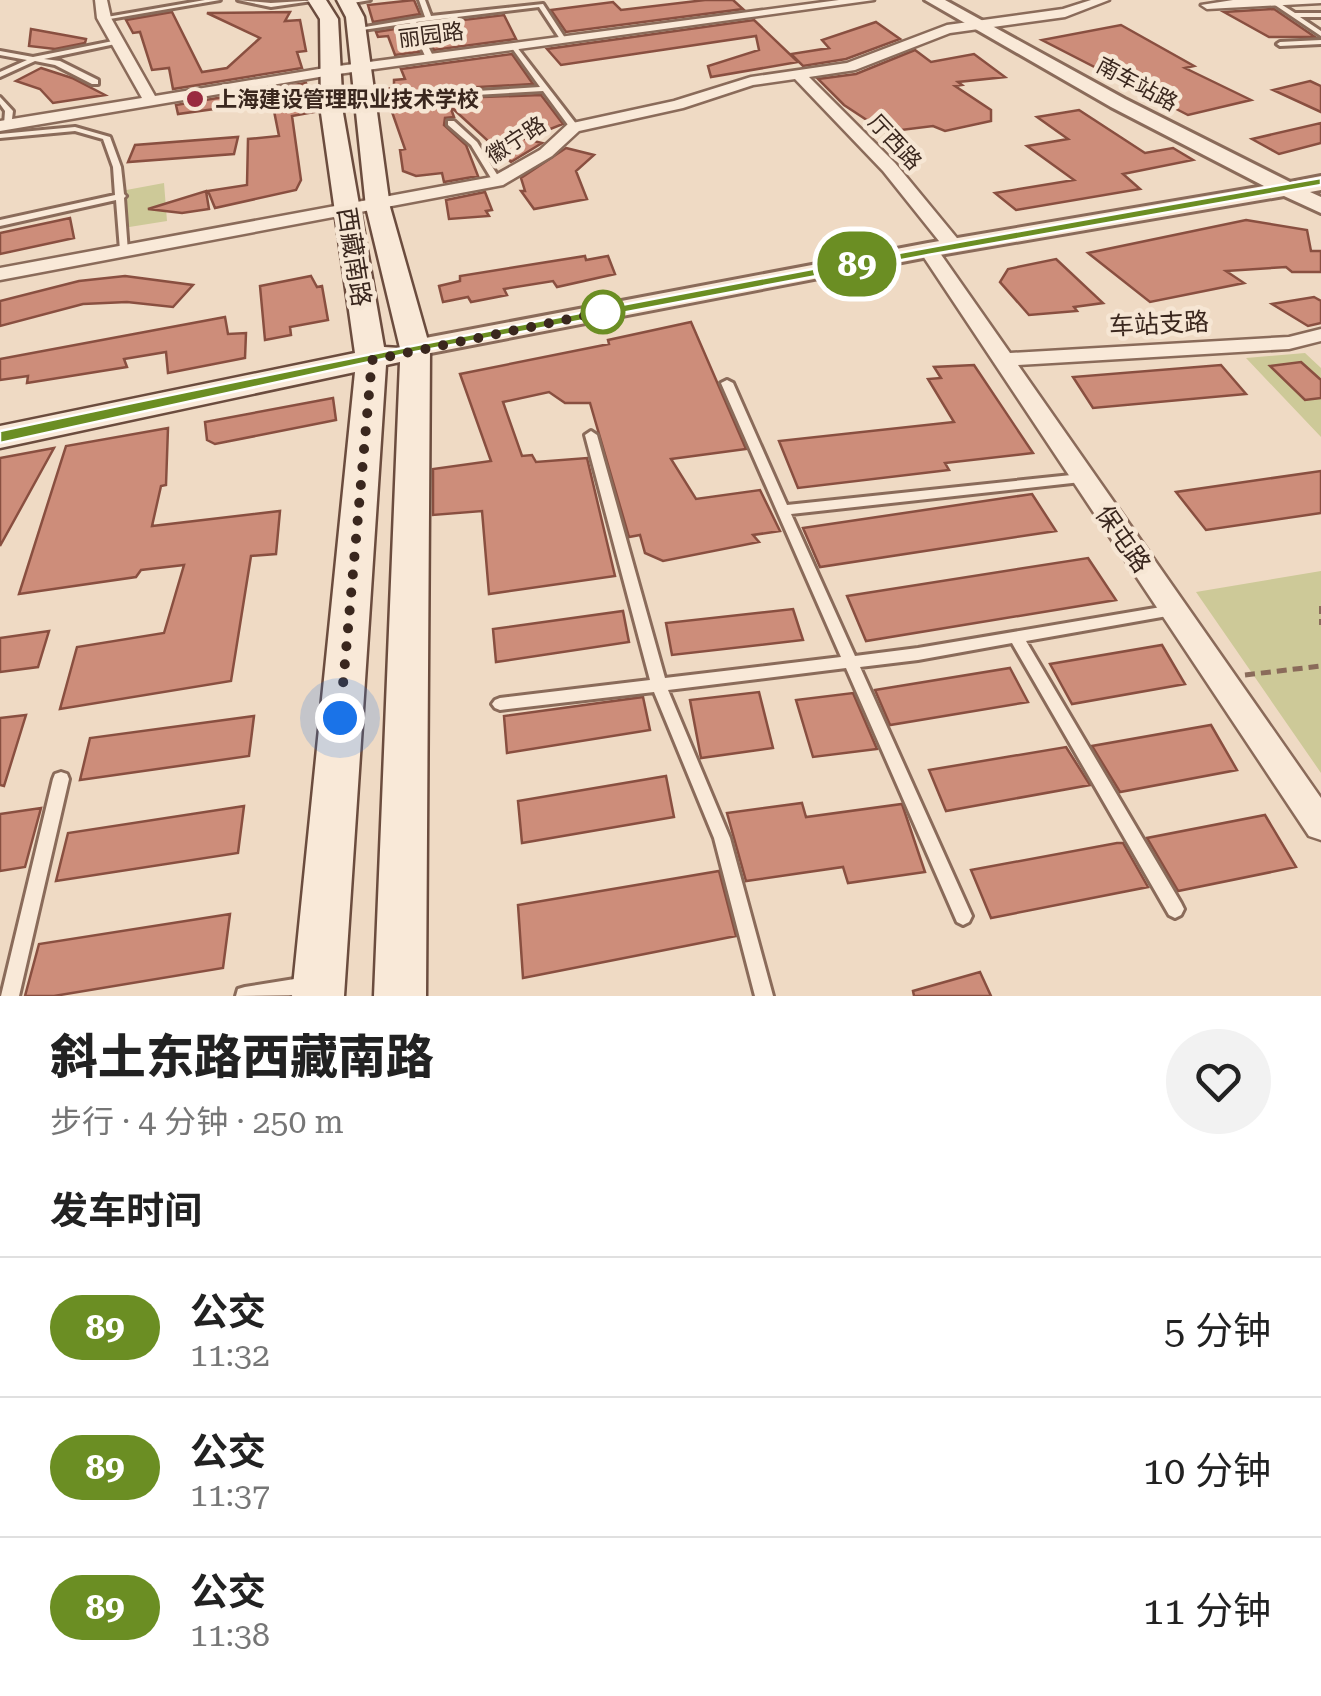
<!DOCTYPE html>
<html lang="zh">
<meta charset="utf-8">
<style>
body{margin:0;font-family:"Roboto Serif","Noto Sans SC",serif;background:#f2f2f2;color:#222;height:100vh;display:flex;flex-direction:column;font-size:38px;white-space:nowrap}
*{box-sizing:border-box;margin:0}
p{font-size:32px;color:#767676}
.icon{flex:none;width:55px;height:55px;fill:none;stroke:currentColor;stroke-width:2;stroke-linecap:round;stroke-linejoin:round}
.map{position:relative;height:996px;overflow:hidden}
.panel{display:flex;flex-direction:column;background:#fff;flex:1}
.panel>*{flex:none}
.badge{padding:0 20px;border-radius:32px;font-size:35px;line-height:65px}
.you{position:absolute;width:50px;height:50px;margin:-25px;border:8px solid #fff;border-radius:50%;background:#1a73e8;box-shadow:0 0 0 15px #1a73e833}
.map>.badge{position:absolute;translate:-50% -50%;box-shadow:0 0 0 5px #fff}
h2{padding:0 50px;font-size:38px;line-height:90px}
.round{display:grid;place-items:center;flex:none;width:105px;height:105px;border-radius:52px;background:#f2f2f2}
.summary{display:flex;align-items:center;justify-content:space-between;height:170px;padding:0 50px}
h1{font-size:48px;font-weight:800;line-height:75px}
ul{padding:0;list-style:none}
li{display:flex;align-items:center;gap:30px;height:140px;padding:0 50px;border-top:2px solid #e0e0e0}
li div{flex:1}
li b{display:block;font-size:38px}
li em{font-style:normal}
li .badge{min-width:110px;font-weight:700;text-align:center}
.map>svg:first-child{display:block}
</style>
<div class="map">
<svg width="1321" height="996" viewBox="0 0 1321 996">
<rect width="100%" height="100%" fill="#efdac4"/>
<!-- green -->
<path fill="#cdc998" d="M164 183 167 221 123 228 121 191Z
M1305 353 1321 368V437L1246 358Z
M1321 571V773L1196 592Z"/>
<!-- building -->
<path fill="#cd8d7a" stroke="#894f40" stroke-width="2.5" d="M414 0 420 14 373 22 368 5Z
M705 0H733L743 9 566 32 551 10 613 2 621 10Z
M1274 9 1315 37H1269L1224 12Z
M172 12 202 72 227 68 260 38 207 13 290 12 285 21 300 20 306 51 297 52 302 68 173 89 169 68 152 70 140 32 133 33 126 20Z
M504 15 516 39 434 50 422 25Z
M754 20 798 62 711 77 708 66 759 50 756 36 561 65 547 49Z
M876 22 900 39 846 59 803 66 791 54 829 48 822 40Z
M1121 25 1194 66 1185 68 1251 100 1188 115 1042 40Z
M408 27 419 52 395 55 388 36 378 37 376 32Z
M31 29 86 39 85 43 55 49 29 46Z
M915 50 931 62 974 54 1005 77 958 82 962 85 955 86 991 110V121L945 131 933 126 885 132 844 105 818 79 856 74Z
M512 54 533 84 461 88 453 93 455 98 541 95 563 124 525 139 542 143 511 162 450 106 454 117 445 118 444 125 466 145 478 176 444 182 442 173 416 176 403 171 400 150 405 149 384 89 394 88V80L405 79 401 69Z
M41 68 72 78 105 95 53 103 40 89 16 81Z
M1310 81 1321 86V112L1273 90Z
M306 83 314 112 292 116 301 180 296 190 215 208 208 191 247 185 248 139 279 136 272 101 178 114 176 105Z
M1079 110 1145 153 1173 148 1193 160 1123 174 1140 189 1016 210 995 193 1074 180 1027 146 1068 139 1037 117Z
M1321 123V143L1279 154 1252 139Z
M238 137 234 154 128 162 135 145Z
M566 148 594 155 576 171 587 199 534 209 521 191H525L521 178Z
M206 191 209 209 182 213 148 209Z
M485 192 492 210 486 211 489 216 449 219 446 200Z
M70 218 74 238 0 254V233Z
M1246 220 1307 230 1311 251H1321V272H1292L1286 267 1226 271 1244 283 1150 302 1088 253Z
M585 256 586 260 608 256 615 274 557 287 553 281 504 289 507 295 471 302 468 297 443 302 439 286 460 281V276Z
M1056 259 1103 303 1074 307 1077 311 1029 315 1000 282 1008 269Z
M125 276 193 285 173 307 127 302 83 304 0 326V301L79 281Z
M311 276 317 287 322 286 328 320 290 327 291 335 265 340 260 286Z
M1314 297 1321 301V323L1308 326 1272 304Z
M225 317 228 334 246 333 245 358 168 373 166 352 124 359 127 367 27 383 28 376 0 380V359Z
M691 322 746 449 671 459 696 499 760 490 780 531 753 535 759 542 663 561 645 553 640 535 629 537 590 403H565L549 392 503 402 522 456 532 455 536 462 587 458 615 576 489 594 482 511 433 515V469L491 461 460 374 609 344 608 340Z
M1301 362 1321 380V398L1305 400 1270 366Z
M974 365 1033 453 945 463 949 470 798 488 779 441 954 422 928 379 941 378 934 367Z
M1221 365 1246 394 1093 408 1073 377Z
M333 398 336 420 215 444 207 440 205 422Z
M168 428 166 485 161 486 152 526 280 511 276 554 251 556 231 681 60 709 77 647 164 633 184 565 141 570 136 577 19 594 66 446Z
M54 448 0 546V458Z
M1321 471V513L1206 530 1176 492Z
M1032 494 1056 531 820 567 803 528Z
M1088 558 1116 600 866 641 847 596Z
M793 609 803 640 672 655 666 623Z
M623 611 629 642 496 662 493 629Z
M49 631 38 667 0 672V638Z
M1162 645 1185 684 1072 704 1050 664Z
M1010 668 1028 702 890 725 875 690Z
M759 692 773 748 701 758 690 700Z
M853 693 877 749 813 757 796 700Z
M643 697 650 730 507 753 504 716Z
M26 715 4 786 0 785V718Z
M254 716 249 756 80 780 90 738Z
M1211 725 1237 770 1120 792 1092 746Z
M1066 747 1090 785 946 811 929 770Z
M666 776 674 817 522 843 518 801Z
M802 803 806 817 902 804 925 872 848 883 843 867 746 881 727 813Z
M244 806 238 853 56 881 68 833Z
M41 808 25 867 0 871V814Z
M1265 815 1296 867 1178 891 1147 838Z
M1117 843H1123L1148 887 991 918 971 870Z
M719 871 736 936 523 978 518 905Z
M230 914 223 968 54 996H25L39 944Z
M980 972 991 996H914L913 991Z"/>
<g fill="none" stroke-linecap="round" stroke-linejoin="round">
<defs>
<path id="service" d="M205 0H220L104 20 101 18Z
M238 0 271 3 319 0 271 7Z
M370 0 347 4 344 2 348 0Z
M419 0H425L431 16 543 4 567 41 562 42 539 7 416 22 434 58 430 60 426 58 410 23 356 31 353 29 425 17Z
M1272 1H1276L1295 13H1321V17H1300L1321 31V36L1272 3Z
M118 40 120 41V43L44 59 60 61 98 80V84H92L55 65 35 61 0 77V72L27 60 0 55V51L33 57Z
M1321 40V44L1280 46 1277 44 1280 42Z
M512 46H516L577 125V129H571L543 91 458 96 457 94 461 92 540 87 512 48Z
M0 97 13 111 11 127 4 125 5 111 0 104Z
M448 121H454L477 142 501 181 500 183H494L471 145 448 125Z
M75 127 110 137 121 167 124 194 126 196 124 198 128 252H122L120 250 116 200 0 226V220L115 195 113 167 103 139 75 131 0 138V134Z
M727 380 733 383 787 505 1081 474 1085 475 1087 478 1081 482 791 514 855 656 918 648 1173 605 1178 606 1180 610 1178 614 1173 615 1026 641 1181 903 1184 909 1181 915 1175 918 1169 915 1012 643 918 660 860 667 972 916 969 922 963 925 957 922 846 668 668 690 730 838 773 996H755L714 838 654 692 500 710 495 708 492 704 495 700 500 698 650 680 585 435 591 431 597 435 665 678 841 657 721 383Z
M61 772 67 774 69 779 19 996H1L53 779 55 774Z
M307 977 314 979 316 986 314 993 307 995 236 996 238 989 245 987Z"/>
<path id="minor" d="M95 0H107L111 18 155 96 331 67 839 0H874L331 75 0 131V121L142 98 97 18Z
M1091 0H1109L1065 17 950 33 855 70 809 77 895 163 961 243V251H947L883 171 795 79 753 85 683 108 579 131 552 156 503 185 0 280V268L492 177 540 150 568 124 674 101 751 77 847 63 947 25 1063 9Z
M1233 0H1321V3L1207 9 1201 5Z
M928 244 935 246 1010 353 1289 337 1321 329V341L1289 349 1018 365 1321 798V840L1309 836 919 250Z"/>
<path id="tertiary" d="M925 0H945L1125 99 1290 182 1321 176V190L1310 192 1321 197V213L1284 196 928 257 415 356 401 348 415 340 928 243 1264 186 1111 107Z"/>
<path id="secondary" d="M308 0H326L338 19 343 113 384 347 400 348 366 207 346 17 337 0H355L364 17 390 207 430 348 426 996H374L400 362 386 365 344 996H292L355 372 0 448V426L355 353 321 113 320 19Z"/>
</defs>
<!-- service casing -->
<use href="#service" stroke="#8a6b5a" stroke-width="6"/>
<!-- minor casing -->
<use href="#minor" stroke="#8a6b5a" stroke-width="5"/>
<!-- tertiary casing -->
<use href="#tertiary" stroke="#8a6b5a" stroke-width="6"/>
<!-- secondary casing -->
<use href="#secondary" stroke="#6b4c3e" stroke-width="5"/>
<!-- path-far1 -->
<path stroke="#8a6b5a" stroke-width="4" stroke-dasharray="8 5" stroke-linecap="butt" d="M1321 606V625"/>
<!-- path -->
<path stroke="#8a6b5a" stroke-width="5" stroke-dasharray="10 6" stroke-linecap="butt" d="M1245 675 1321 666"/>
<!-- service -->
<use href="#service" fill="#f9e9d8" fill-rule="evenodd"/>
<!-- minor -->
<use href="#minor" fill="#f9e9d8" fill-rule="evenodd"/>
<!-- tertiary -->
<use href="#tertiary" fill="#f9e9d8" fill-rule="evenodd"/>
<!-- secondary -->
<use href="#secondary" fill="#f9e9d8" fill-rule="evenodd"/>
</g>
<!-- line -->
<path fill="#6b8e23" stroke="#fff" stroke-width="2.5" d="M1321 178V185L928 255 415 352 0 443V431C439 337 879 254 1321 178Z"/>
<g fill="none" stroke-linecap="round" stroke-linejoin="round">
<!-- walk -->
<path stroke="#3a271e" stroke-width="10" stroke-dasharray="0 18" d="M340 718 372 360 603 312"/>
</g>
<!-- markers -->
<circle fill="#992a3f" stroke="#f6e6d4" stroke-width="4" cx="195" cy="99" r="10"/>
<circle fill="#fff" stroke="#6b8e23" stroke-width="5" cx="603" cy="312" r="20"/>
<g text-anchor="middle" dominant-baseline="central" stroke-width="9" stroke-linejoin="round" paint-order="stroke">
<!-- far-street labels -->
<g font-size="22" fill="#3a271e" stroke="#f6e6d4">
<text transform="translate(431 35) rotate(-7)">丽园路</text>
<text transform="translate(1137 84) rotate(28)">南车站路</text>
<text transform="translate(516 140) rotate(-33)">徽宁路</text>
<text transform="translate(895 142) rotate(47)">厅西路</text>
</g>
<!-- far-poi labels -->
<g font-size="22" font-weight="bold" fill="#3a271e" stroke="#f6e6d4" text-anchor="start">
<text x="215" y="99">上海建设管理职业技术学校</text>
</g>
<!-- street labels -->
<g font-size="25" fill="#3a271e" stroke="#f6e6d4">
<text transform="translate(354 257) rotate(81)">西藏南路</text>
<text transform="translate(1159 324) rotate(-3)">车站支路</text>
<text transform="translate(1123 539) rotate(55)">保屯路</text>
</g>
</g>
</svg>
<div class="you" style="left:340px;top:718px"></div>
<b class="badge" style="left:857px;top:264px;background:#6b8e23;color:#fff">89</b>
</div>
<section class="panel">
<div class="summary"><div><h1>斜土东路西藏南路</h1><p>步行 · 4 分钟 · 250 m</p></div><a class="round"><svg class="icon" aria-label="heart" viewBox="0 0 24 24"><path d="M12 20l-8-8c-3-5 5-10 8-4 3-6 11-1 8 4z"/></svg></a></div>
<h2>发车时间</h2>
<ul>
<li><span class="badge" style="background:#6b8e23;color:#fff">89</span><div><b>公交</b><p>11:32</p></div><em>5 分钟</em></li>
<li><span class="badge" style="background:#6b8e23;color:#fff">89</span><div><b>公交</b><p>11:37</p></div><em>10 分钟</em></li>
<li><span class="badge" style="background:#6b8e23;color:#fff">89</span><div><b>公交</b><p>11:38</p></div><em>11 分钟</em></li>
</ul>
</section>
